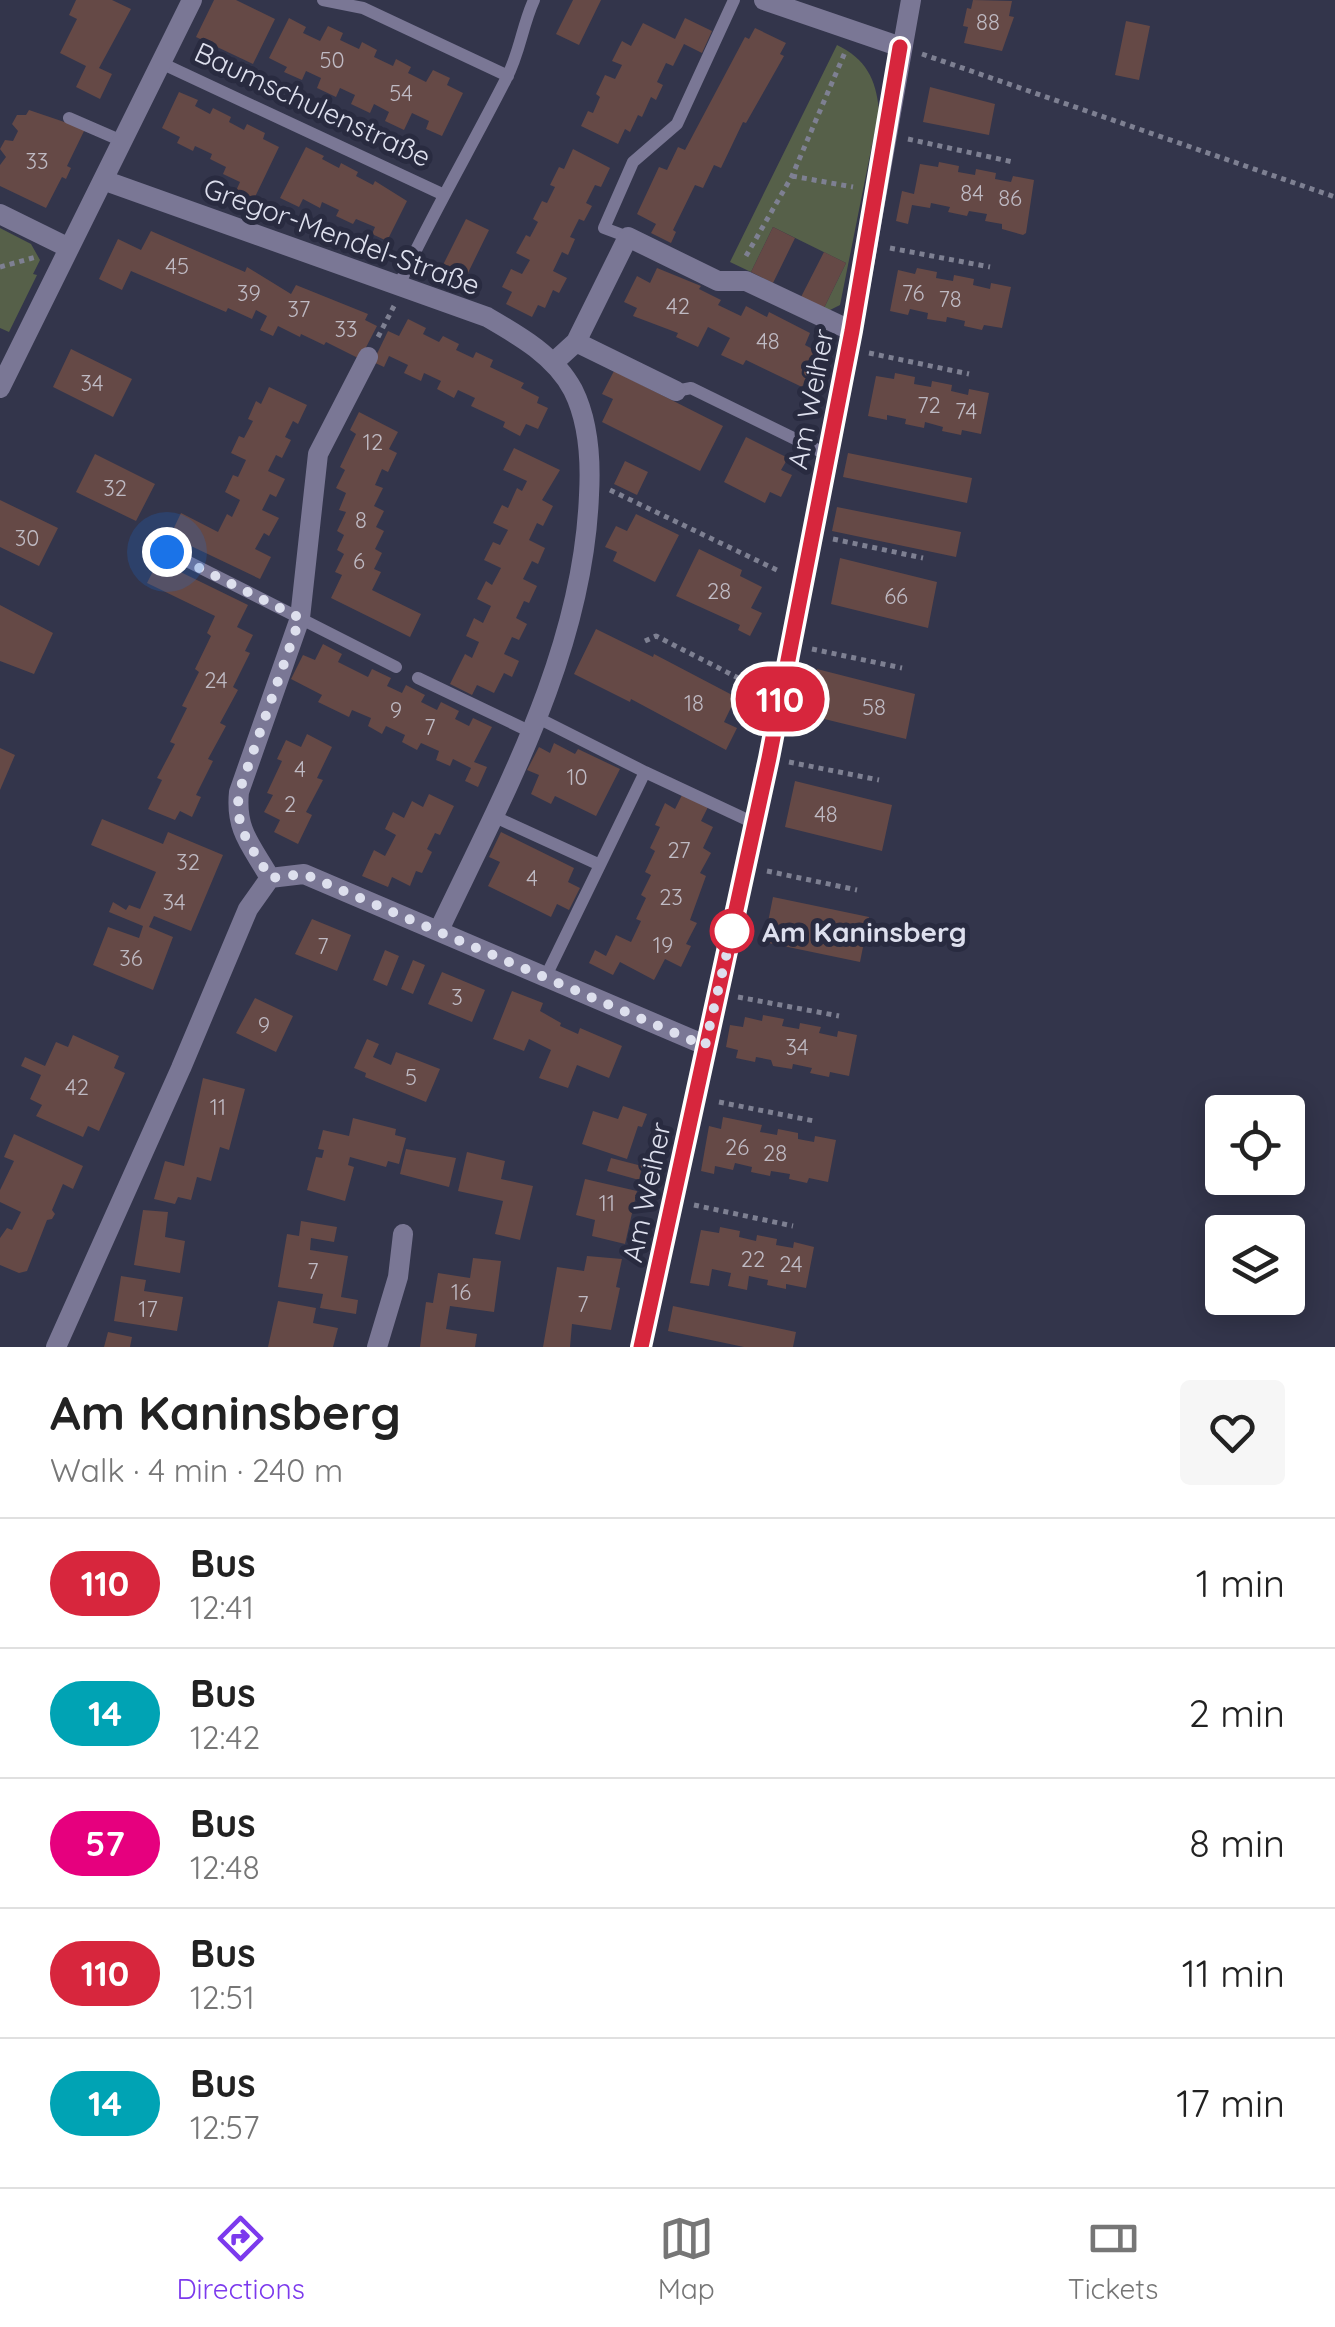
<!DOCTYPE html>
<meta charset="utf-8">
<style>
body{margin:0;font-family:Quicksand,sans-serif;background:#f6f6f6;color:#222;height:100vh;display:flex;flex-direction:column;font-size:38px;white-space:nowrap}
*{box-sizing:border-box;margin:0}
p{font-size:32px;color:#767676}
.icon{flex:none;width:55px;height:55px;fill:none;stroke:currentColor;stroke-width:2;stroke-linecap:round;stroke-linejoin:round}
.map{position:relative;height:1347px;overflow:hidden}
.side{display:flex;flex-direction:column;background:#fff;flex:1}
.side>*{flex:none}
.badge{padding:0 20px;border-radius:32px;font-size:35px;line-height:65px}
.buttons{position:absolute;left:1205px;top:1095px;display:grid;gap:20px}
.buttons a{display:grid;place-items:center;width:100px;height:100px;border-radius:10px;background:#fff;box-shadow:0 5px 25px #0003;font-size:50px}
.you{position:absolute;width:50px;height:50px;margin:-25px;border:8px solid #fff;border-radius:50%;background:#1a73e8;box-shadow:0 0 0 15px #1a73e833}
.map>.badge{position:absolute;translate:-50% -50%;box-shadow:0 0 0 5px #fff}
.round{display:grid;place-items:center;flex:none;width:105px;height:105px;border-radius:10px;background:#f6f6f6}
.headline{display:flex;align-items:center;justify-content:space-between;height:170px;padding:0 50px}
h1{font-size:48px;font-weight:700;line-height:75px}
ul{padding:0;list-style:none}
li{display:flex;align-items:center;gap:30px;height:130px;padding:0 50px;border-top:2px solid #e0e0e0}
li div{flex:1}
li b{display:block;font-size:38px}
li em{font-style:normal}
li .badge{min-width:110px;font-weight:700;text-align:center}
.tab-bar{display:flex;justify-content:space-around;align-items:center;height:140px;border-top:2px solid #e0e0e0;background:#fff;font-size:28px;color:#767676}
.tab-bar a{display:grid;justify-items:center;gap:5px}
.tab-bar .current{color:#7c3aed}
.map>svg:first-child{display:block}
</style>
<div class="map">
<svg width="1335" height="1347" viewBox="0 0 1335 1347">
<rect width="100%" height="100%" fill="#33354b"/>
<!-- green -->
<path fill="#566049" d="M837 45C866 59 876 79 879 110L840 305 828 311 824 308 846 263 773 227 751 272 730 262Z
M0 228 31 244 40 260 33 274 37 275 9 332 0 328Z"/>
<!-- building -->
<path fill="#654946" d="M76 0H112L131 9 99 68 112 74 100 99 76 87 86 66 60 53 77 19 69 15Z
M214 0H236L275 19 253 64 196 37Z
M573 0H601L579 45 556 34Z
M973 0 1012 1 1009 16 1014 17 1002 51 964 43 968 27 963 26 967 8 971 9Z
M289 18 306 27 303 33 320 41 328 26 343 33 340 40 359 49 362 42 377 50 374 57 393 66 396 59 411 67 408 73 426 82 433 70 450 78 447 85 463 93 442 136 426 129 429 121 412 113 404 130 385 121 389 112 374 104 370 113 351 104 355 95 340 88 336 97 317 88 321 78 306 71 302 80 284 72 287 67 269 58Z
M685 18 712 31 702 53 684 44 673 66 666 63 657 82 663 85 656 100 651 97 642 117 638 115 630 132 625 129 618 144 581 126 588 111 593 113 600 97 596 94 605 75 615 79 622 65 612 61 622 41 631 46 643 23 675 39Z
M1126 21 1150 26 1139 80 1115 75Z
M755 28 786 43 780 54 784 56 746 123 743 122 721 168 714 165 703 188 695 185 673 230 676 232 671 243 651 233 656 224 637 214 659 167 667 170 678 147 685 150 745 37 749 39Z
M930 87 995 104 989 135 923 122Z
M179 92 198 100 195 106 210 114 213 108 231 117 229 122 244 130 247 124 265 133 263 139 279 147 253 201 235 193 240 182 223 174 226 167 210 159 212 154 195 146 193 151 177 143 180 137 162 128Z
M29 110 85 129 67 166 71 168 66 179 62 177 46 208 0 186V165L6 157 0 149 5 140 13 141 18 131 12 124 17 115H26Z
M306 147 324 156 322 159 339 168 341 163 358 172 356 176 373 185 375 181 407 201 387 241 372 234 375 227 356 219 353 224 336 216 339 210 322 202 320 208 303 199 299 207 280 198Z
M573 149 610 168 601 187 595 185 586 203 592 206 584 221 579 219 570 237 575 239 568 255 562 252 553 271 567 278 559 293 553 290 545 308 538 305 532 317 506 304 512 292 502 287 511 269 522 274 530 260 516 253 526 235 530 237 538 222 533 219 542 201 547 203 555 187 550 185 559 167 564 169Z
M939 162 959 166 958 172 975 175 976 169 996 173 995 179 1011 182 1013 176 1034 180 1026 233 1023 235 1002 229V224L985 221 987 214 969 211 967 216 948 212 950 207 931 203 930 208 912 205 908 224 896 221 902 191 914 194 920 164 938 167Z
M466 219 489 230 464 281 441 269Z
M773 227 795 238 773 283 751 272Z
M151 231 245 272 247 267 291 294 296 285 368 314 365 320 377 326 360 359 326 342 324 345 301 334 300 337 278 326 273 336 260 330 267 316 256 310 252 319 228 308 226 312 131 271 122 290 99 279 118 239 141 250Z
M824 252 846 263 824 308 801 297Z
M657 268 701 286 699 289 721 300 718 305 741 316 746 306 767 317 769 312 810 333 805 345 820 353 802 387 746 360 743 365 721 355 730 338 708 327 698 347 676 337 678 333 633 316 637 308 624 302 637 276 650 283Z
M917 268 937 272 936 278 953 281 954 275 974 279 973 285 990 289 991 283 1011 287 1002 328 984 325 982 330 964 326 965 321 947 317 946 322 927 319 928 313 910 309 908 315 890 311 898 270 915 274Z
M408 319 426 328 423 334 439 342 443 336 459 344 456 350 473 358 476 352 493 360 490 367 524 383 521 388 539 397 537 403 548 408 538 429 526 424 520 436 503 427 505 422 471 406 475 398 458 390 454 398 437 389 441 381 424 373 421 381 404 373 408 365 389 356 384 367 373 362 388 331 399 336Z
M71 349 132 379 113 417 53 387Z
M614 371 723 426 700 471 602 422 613 399 602 394Z
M895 373 915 377 914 384 931 387 932 381 952 385 951 391 968 395 969 389 989 393 981 434 962 430 961 435 942 431 943 427 925 422 924 428 905 424 906 419 887 415V420L868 416 876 376 894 379Z
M269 387 307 405 298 424 293 421 285 437 291 440 282 458 276 455 268 471 285 479 276 497 270 494 262 510 279 518 269 536 264 533 255 549 271 557 260 579 170 536 181 513 218 532 227 514 232 517 240 500 225 492 233 475 238 477 246 460 231 453 239 436 244 438 253 421 248 419 256 401 261 404Z
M359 412 398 432 389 449 397 453 388 472 382 469 375 485 383 488 374 506 384 511 376 527 384 531 375 549 382 553 374 569 381 572 372 590 421 614 410 637 331 598 342 575 335 572 344 554 337 550 344 535 337 531 346 512 339 510 346 493 336 488 345 470 340 467 356 434 350 430Z
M746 437 788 458 781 470 792 475 781 497 770 492 765 503 724 482Z
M514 448 560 470 542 500 553 506 543 526 537 523 529 540 545 548 538 564 532 561 523 579 537 586 529 603 524 601 516 618 527 624 519 640 512 637 504 654 519 661 512 677 504 673 494 693 477 685 472 695 450 684 465 654 472 658 479 642 466 636 474 618 483 623 491 606 477 599 486 581 492 585 501 568 484 560 493 542 500 545 508 530 493 523 502 505 508 508 517 488 522 491 527 481 503 470Z
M848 453 972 478 967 503 843 477Z
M95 454 155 484 136 521 76 492Z
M625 461 648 472 637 495 614 484Z
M0 500 58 528 39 566 0 547Z
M837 507 961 532 956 557 832 531Z
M636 514 679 535 655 582 613 561 617 552 605 547 616 526 627 531Z
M699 549 742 570 740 576 762 587 751 608 762 613 750 636 738 630 740 625 676 596Z
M840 558 937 582 928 628 831 604Z
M158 561 248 605 237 627 253 635 245 651 250 653 233 687 238 690 220 723 226 726 208 759 213 761 196 795 201 797 192 817 180 811 175 820 148 809 162 780 157 778 175 744 170 742 187 708 182 706 199 672 195 669 211 636 207 633 215 616 147 583Z
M0 605 53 633 34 674 0 661Z
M596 629 653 657 654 654 736 697 724 722 737 728 726 750 631 699 630 702 574 674Z
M323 644 342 654 338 662 368 677 372 669 391 678 387 686 402 693 406 685 425 695 421 702 437 710 441 702 459 711 455 719 469 726 473 718 492 727 474 762 487 767 478 787 465 781 471 768 453 759 450 766 436 760 439 751 421 743 417 750 402 742 405 735 386 726 382 734 368 726 371 718 352 710 349 717 318 702 322 695 291 679 303 655 315 660Z
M817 669 915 694 906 739 808 715Z
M307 734 332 747 317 778 323 780 306 812 312 815 298 844 274 832 280 820 264 812 273 795 267 793 282 761 277 759 286 740 301 747Z
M554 743 575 754 578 749 620 769 596 816 555 796 551 804 531 794 539 775 527 770 539 747 550 753Z
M0 748 15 755 0 790Z
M795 781 892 805 882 851 785 827Z
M429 794 454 806 440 835 435 833 427 849 432 852 422 873 416 871 410 886 392 877 388 887 362 876 374 850 385 856 396 835 385 829 393 812 404 818 412 801 423 807Z
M682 795 708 807 701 821 713 827 703 848 711 853 700 873 706 876 690 920 697 923 686 944 691 946 681 967 665 959 654 980 620 962 613 975 589 963 595 950 606 956 616 935 631 942 641 921 636 919 646 898 641 895 651 875 645 872 655 851 650 848 660 827 655 825 665 803 675 809Z
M102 819 163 844 168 832 223 855 191 931 154 916 149 927 173 937 153 990 93 965 108 927 139 938 143 926 109 912 113 902 126 910 129 905 140 909 156 872 91 845Z
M501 832 574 868 568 882 580 888 569 910 557 904 551 917 488 886 500 862 489 857Z
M773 897 869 917 860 962 764 942Z
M312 919 351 935 337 971 295 954Z
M385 950 399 956 387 986 373 980Z
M413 960 425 965 413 994 401 989Z
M442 972 485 990 472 1022 428 1004Z
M512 991 543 1003 540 1011 561 1023 560 1026 578 1034 580 1028 622 1046 609 1078 577 1065 568 1088 539 1078 551 1050 529 1039 524 1051 493 1039Z
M255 998 293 1016 276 1052 236 1033Z
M763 1015 784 1019 782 1026 799 1029 800 1023 821 1027 819 1033 837 1037 838 1031 857 1035 849 1076 830 1072 829 1077 810 1073 812 1068 793 1064 792 1069 773 1066 771 1060 756 1057 755 1062 736 1058 738 1050 726 1047 730 1025 743 1027 745 1017 762 1021Z
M73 1035 119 1056 114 1068 125 1073 99 1131 88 1126 83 1137 36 1116 42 1105 30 1099 41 1075 21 1066 25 1057 45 1066 56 1042 68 1047Z
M367 1039 379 1044 373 1057 391 1065 396 1052 440 1069 426 1102 365 1077 366 1073 354 1068Z
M203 1078 245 1089 229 1150 220 1147 211 1181 197 1177 191 1200 178 1197 175 1204 154 1199 165 1161 184 1166Z
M623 1106 647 1114 642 1127 638 1126 627 1159 582 1144 593 1111 618 1119Z
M723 1117 762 1125 760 1132 777 1135 778 1129 798 1133V1139L814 1142 815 1136 836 1140 828 1182 809 1178 807 1183 789 1179 790 1174 771 1171 770 1176 751 1172 752 1167 735 1163 733 1170 715 1166 714 1174 701 1171 709 1126 721 1129Z
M353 1118 396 1129 395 1135 406 1138 399 1164 388 1161 386 1167 350 1157 348 1165 354 1167 345 1201 307 1190 316 1157 322 1158 324 1150 318 1149 323 1130 349 1136Z
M14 1134 83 1166 73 1189 63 1184 52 1210 55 1214 52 1219 47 1220 27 1271 19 1273 0 1265V1238L7 1228 12 1230 21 1212 0 1202V1190L14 1161 4 1157Z
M406 1149 456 1158 449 1187 400 1174Z
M467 1152 505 1161 501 1179 533 1186 520 1240 495 1234 503 1201 458 1191Z
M611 1158 642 1166 639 1180 607 1171Z
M585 1179 637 1191 625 1244 592 1236 595 1220 576 1215Z
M143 1210 168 1212 165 1237 185 1241 180 1273 134 1265Z
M301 1221 337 1227 334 1242 311 1238 310 1250 348 1256 341 1297 358 1300 356 1314 320 1308 323 1294 278 1287 287 1234 299 1236Z
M720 1227 740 1231 739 1237 756 1241 757 1235 777 1239 776 1245 793 1248 794 1242 814 1247 806 1288 786 1284V1289L767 1285 768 1280 749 1276 747 1290 728 1286 731 1273 712 1269 709 1286 690 1283 701 1230 719 1233Z
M587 1256 622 1259 616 1287 620 1288 611 1330 572 1324 570 1347H543L557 1267 584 1271Z
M473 1258 501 1261 494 1312 450 1306 446 1329 477 1334 475 1347H420L426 1302 433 1303 438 1273 470 1278Z
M121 1276 146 1280 144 1291 183 1297 177 1331 114 1321Z
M278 1301 316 1308 313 1323 338 1328 333 1347H268Z
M673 1306 796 1332 793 1347H744L668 1331Z
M108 1332 132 1337 130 1347H104Z"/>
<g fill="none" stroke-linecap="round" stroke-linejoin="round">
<!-- path -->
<path stroke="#7e8092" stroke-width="5" stroke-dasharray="5 5" stroke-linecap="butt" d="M922 54 1335 197
M908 139 1013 162
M792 176 853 187
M890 248 990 267
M746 256 792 176 846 50
M0 267 36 257
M378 337 394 306
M869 353 969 374
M610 490 781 572
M833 539 923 558
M645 641 656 636 760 689
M812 649 902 668
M789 762 879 780
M767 871 857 890
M738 997 839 1016
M719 1102 814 1121
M694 1205 793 1226"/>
<!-- lane -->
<path stroke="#7a7795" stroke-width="12" d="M323 0 363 8 508 76
M161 63 442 194
M69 118 122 141
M628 237 604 228 633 162 677 124 734 0
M399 285C432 214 471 148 506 79 520 53 522 26 534 0
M676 391 691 388 828 455
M167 551 396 667
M418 678 531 732
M645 772 754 823
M493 816 600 865 645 772 538 718
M546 976 600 865"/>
<!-- street -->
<path stroke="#7a7795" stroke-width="20" d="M764 0 901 47
M103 180 487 317C520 336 555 356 573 390 589 422 591 460 589 495 583 651 505 791 439 930
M0 214 69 248
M576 342 676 391
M553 363 576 342 628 237 718 281H746L852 331
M0 388 192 0
M270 878C252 846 235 831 239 792L300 618 318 454 368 357
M56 1347 181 1068 248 909 270 878 304 874 705 1045
M377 1347 398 1277 403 1234
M641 1347 769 758 849 349 911 0"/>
</g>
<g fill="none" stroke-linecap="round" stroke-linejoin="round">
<defs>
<path id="line" d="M641 1347 769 758 852 331 900 47"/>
</defs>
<!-- line casing -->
<use href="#line" stroke="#fff" stroke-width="22"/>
<!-- line -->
<use href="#line" stroke="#d7263d" stroke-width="15"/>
<!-- walk -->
<path stroke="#dddfed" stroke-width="10" stroke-dasharray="0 18" d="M167 552 300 618 239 792C234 831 252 846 270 878L304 874 705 1046 732 931"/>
</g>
<!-- markers -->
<circle fill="#fff" stroke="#d7263d" stroke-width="5" cx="732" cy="931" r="20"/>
<g text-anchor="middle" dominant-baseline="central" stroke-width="10" stroke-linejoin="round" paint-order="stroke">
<!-- number labels -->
<g font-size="22" fill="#bfbac3">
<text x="988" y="22">88</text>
<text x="332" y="60">50</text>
<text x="401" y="93">54</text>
<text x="37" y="161">33</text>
<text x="972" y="193">84</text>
<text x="1010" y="198">86</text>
<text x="177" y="266">45</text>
<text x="249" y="293">39</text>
<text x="913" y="293">76</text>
<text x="950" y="299">78</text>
<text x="678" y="306">42</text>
<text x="299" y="309">37</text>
<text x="346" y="329">33</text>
<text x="768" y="341">48</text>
<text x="92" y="383">34</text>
<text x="929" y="405">72</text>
<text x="966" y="411">74</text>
<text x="373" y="442">12</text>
<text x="115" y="488">32</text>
<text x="361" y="520">8</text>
<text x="27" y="538">30</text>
<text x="359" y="561">6</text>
<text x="719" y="591">28</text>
<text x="896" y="596">66</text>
<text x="216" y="680">24</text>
<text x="694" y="703">18</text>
<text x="874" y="707">58</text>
<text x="396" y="710">9</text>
<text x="430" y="727">7</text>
<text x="300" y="769">4</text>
<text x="577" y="777">10</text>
<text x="290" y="804">2</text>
<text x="826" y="814">48</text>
<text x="679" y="850">27</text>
<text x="188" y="862">32</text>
<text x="532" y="878">4</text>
<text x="671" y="897">23</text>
<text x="174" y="902">34</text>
<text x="663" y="945">19</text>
<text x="323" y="946">7</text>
<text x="131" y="958">36</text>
<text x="457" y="997">3</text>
<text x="264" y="1025">9</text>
<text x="797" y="1047">34</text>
<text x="411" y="1077">5</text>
<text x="77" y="1087">42</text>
<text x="218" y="1107">11</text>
<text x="737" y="1147">26</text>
<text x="775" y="1153">28</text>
<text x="607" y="1203">11</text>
<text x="753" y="1259">22</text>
<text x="791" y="1264">24</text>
<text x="313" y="1271">7</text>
<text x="461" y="1292">16</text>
<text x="583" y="1304">7</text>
<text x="148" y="1309">17</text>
</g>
<!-- street labels -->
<g font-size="28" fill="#dddfed" stroke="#292b40">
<text transform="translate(313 104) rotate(25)">Baumschulenstraße</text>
<text transform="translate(342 236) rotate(20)">Gregor-Mendel-Straße</text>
<text transform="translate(810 399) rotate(-79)">Am Weiher</text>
<text transform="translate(646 1192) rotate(-78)">Am Weiher</text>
</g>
<!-- stop labels -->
<g font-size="28" font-weight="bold" fill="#dddfed" stroke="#292b40" text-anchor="start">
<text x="762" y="931">Am Kaninsberg</text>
</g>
</g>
</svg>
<div class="buttons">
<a><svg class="icon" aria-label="locate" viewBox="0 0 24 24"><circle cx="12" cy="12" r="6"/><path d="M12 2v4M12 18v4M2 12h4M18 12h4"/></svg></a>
<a><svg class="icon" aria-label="layers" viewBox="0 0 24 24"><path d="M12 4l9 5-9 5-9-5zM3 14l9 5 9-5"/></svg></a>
</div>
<div class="you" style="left:167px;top:552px"></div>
<b class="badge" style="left:780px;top:699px;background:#d7263d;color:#fff">110</b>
</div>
<section class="side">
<div class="headline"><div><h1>Am Kaninsberg</h1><p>Walk · 4 min · 240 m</p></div><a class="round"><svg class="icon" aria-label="heart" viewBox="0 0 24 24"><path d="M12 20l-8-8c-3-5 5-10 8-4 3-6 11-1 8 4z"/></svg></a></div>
<ul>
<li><span class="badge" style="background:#d7263d;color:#fff">110</span><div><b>Bus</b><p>12:41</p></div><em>1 min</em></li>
<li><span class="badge" style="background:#00a3b4;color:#fff">14</span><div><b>Bus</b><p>12:42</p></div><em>2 min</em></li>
<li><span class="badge" style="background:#e6007e;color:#fff">57</span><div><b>Bus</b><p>12:48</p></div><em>8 min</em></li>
<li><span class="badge" style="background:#d7263d;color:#fff">110</span><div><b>Bus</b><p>12:51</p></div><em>11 min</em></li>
<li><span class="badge" style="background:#00a3b4;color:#fff">14</span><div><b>Bus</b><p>12:57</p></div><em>17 min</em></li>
</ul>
</section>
<nav class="tab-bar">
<a class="current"><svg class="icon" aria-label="directions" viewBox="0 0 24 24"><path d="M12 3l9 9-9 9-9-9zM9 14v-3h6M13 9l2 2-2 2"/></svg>Directions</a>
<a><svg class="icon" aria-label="map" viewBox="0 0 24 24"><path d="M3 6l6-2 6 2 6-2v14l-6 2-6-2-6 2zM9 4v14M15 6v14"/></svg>Map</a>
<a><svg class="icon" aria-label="tickets" viewBox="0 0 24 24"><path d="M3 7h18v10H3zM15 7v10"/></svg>Tickets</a>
</nav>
